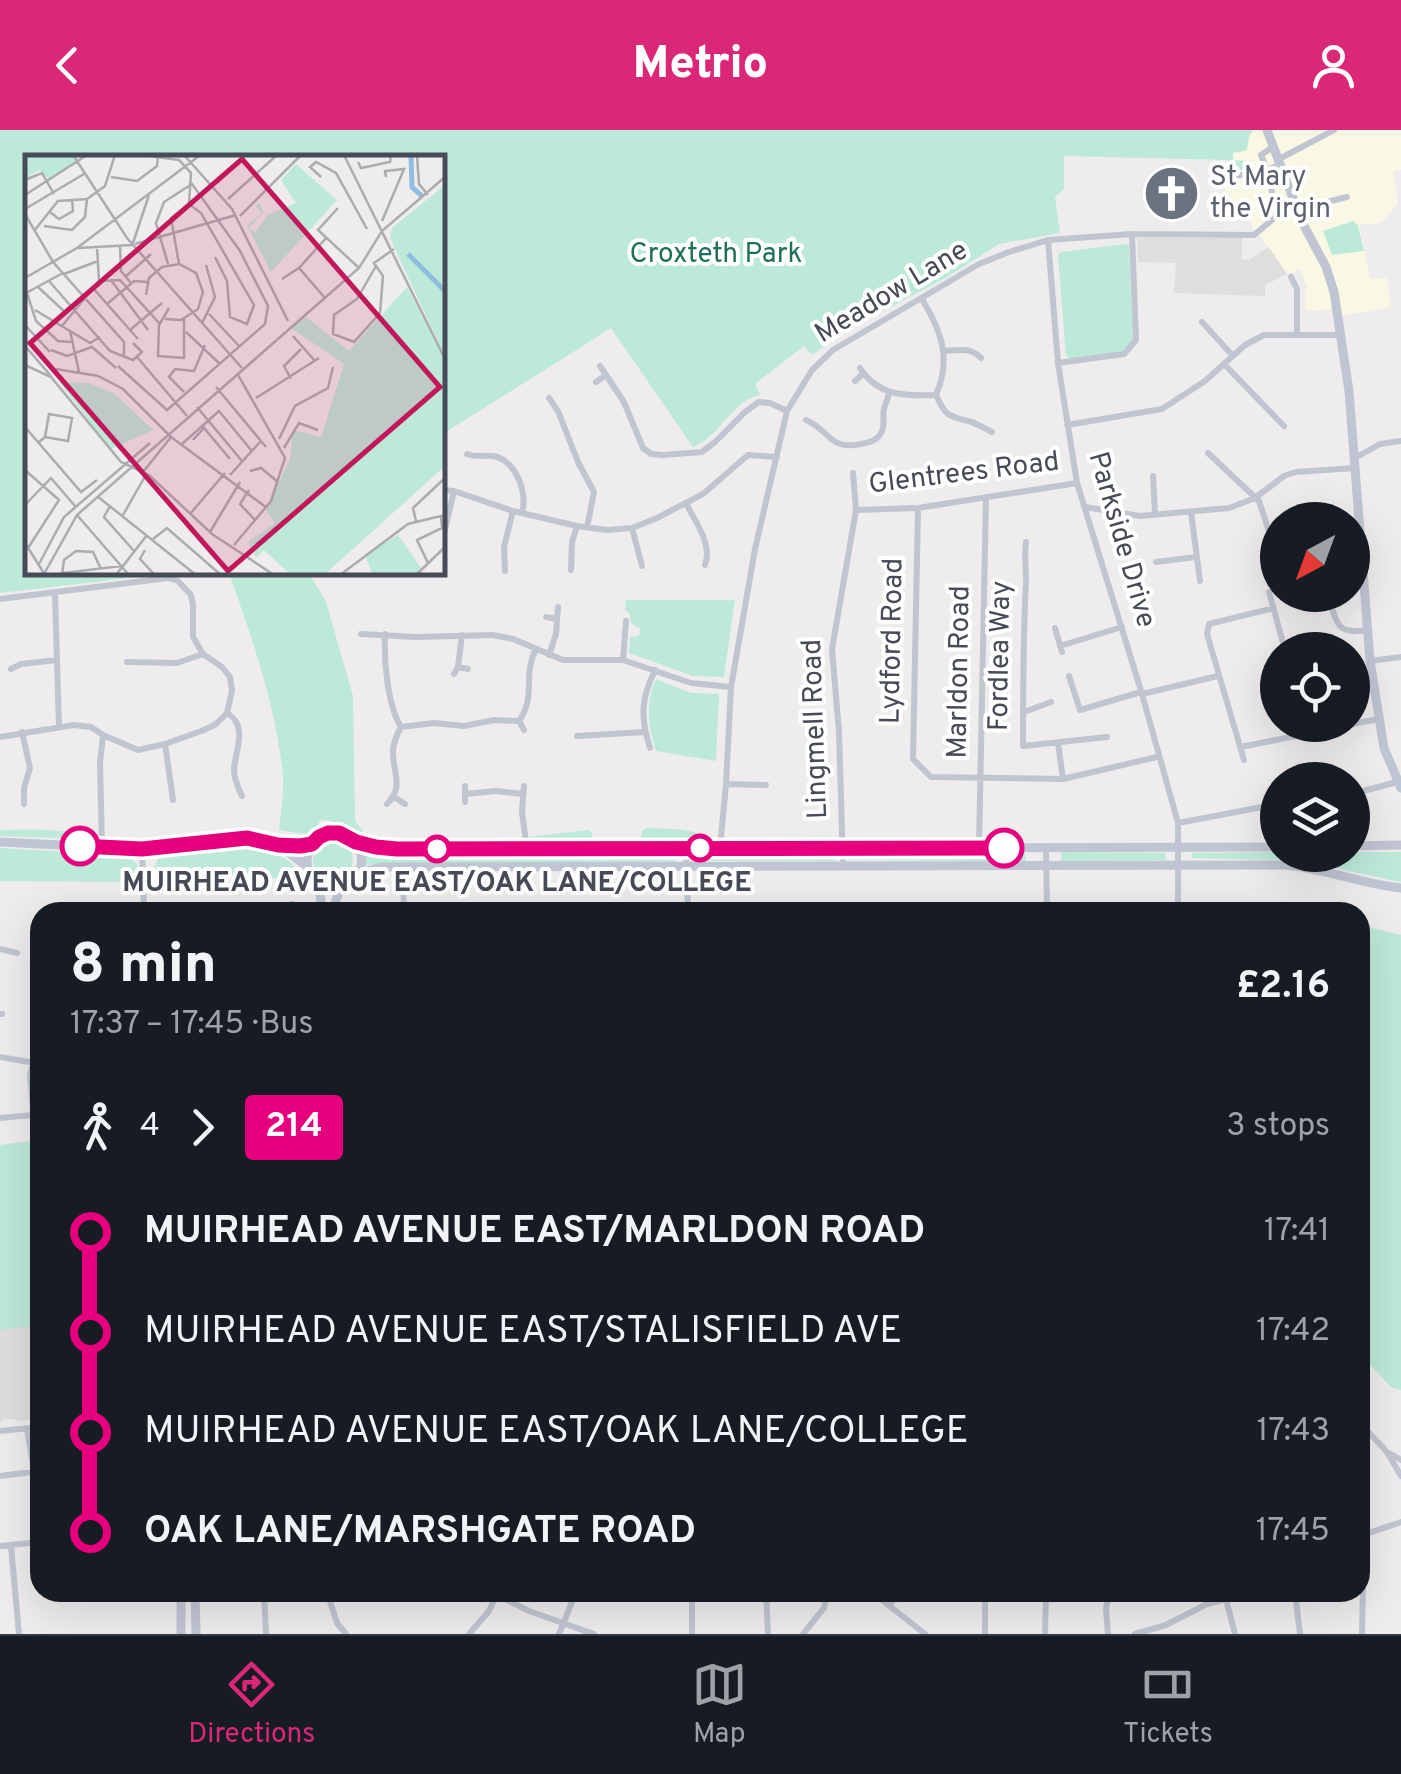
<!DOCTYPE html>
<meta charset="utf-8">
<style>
body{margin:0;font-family:Overpass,sans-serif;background:#242831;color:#f1f3f6;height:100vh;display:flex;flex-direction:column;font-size:38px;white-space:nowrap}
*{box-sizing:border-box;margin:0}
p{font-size:32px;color:#9ea1a6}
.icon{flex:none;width:55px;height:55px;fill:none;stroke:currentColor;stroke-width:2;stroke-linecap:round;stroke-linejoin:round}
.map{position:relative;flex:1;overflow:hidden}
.details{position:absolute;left:30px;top:772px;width:1340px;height:700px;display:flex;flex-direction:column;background:#171b24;border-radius:30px;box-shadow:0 10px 40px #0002}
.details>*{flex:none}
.badge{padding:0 20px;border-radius:8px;font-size:35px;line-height:65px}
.needle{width:65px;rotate:221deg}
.controls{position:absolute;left:1260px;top:372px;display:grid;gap:20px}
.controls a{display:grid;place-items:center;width:110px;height:110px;border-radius:50%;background:#171b24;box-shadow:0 10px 40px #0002;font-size:50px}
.map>.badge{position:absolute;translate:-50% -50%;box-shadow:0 0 0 5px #fff}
.legs{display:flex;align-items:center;gap:15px;height:110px;padding:0 40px;font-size:32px}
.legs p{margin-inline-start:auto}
.head{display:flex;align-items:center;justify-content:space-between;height:170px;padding:0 40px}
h1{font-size:55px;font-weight:800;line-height:75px}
ul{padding:0 40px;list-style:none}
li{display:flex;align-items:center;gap:35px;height:100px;font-size:38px}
li i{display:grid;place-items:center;width:15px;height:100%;margin:0 12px;background:currentColor}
li i::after{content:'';width:25px;height:25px;margin:-12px;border:8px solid;border-radius:50%;background:#171b24}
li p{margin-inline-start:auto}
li:first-child i{background:linear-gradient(#0000 50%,currentColor 0)}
li:last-child i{background:linear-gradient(currentColor 50%,#0000 0)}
header{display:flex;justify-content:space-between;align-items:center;height:130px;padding:0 40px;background:#db2777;color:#fff;font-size:45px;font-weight:800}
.dock{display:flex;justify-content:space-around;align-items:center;height:140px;border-top:2px solid #363941;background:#171b24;font-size:28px;color:#9ea1a6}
.dock a{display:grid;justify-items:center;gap:5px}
.dock .selected{color:#db2777}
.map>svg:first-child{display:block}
</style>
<header><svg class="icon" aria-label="back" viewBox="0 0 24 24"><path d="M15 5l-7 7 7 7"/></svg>Metrio<svg class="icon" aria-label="person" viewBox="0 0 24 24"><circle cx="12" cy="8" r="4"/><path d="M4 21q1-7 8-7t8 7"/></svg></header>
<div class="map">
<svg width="1401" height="1504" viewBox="0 0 1401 1504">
<rect width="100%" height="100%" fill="#eeecec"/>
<!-- commercial -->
<path fill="#f9f8e5" d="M1253 0H1401V40L1393 41 1398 74 1381 93 1359 95 1370 149 1387 148 1391 177 1338 186 1337 179 1306 181 1305 160 1308 158 1300 139 1287 144 1258 103 1254 105 1250 83 1227 84 1224 47 1231 46 1229 31 1233 22 1242 23Z"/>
<!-- education -->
<path fill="#dfdedd" d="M1137 108H1242V129L1249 130 1269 117 1287 144 1265 155V166L1174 163 1176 133 1138 132Z
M40 1010V1289L17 1291 14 1289H5L0 1293V1015Z"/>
<!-- green -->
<path fill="#bde9d8" d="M0 0H1253L1249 6 1247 20 1233 23V30L1248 31 1254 39 1231 41 1228 30 1064 26V59L1055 67 1060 103 999 114 947 147 846 201 812 225 804 216 755 254 760 265C732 270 720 307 693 317L611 198 443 304 442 28H28V442L171 443 0 463Z
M1353 91 1358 95 1364 121 1332 125 1323 101Z
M1126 114 1129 116 1133 211 1124 222 1071 229 1066 226 1058 125 1061 122Z
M229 443H309L326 472 353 566 355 691 369 709 333 695 332 691 322 690 319 692 317 701 312 705 279 700C281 682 284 664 283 646 276 576 252 508 229 443Z
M626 470H735L724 547 693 546 629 523 630 507 639 506 640 498C632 494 630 494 630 484L625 480Z
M656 549 691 563 719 564 716 631 656 621C648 595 645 574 656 549Z
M95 698 92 707 87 709 0 706V700C30 700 53 697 83 706Z
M646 698C667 699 692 698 709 708L707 711H694L692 713 644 714 641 711 642 701Z
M589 700 593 704 588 714H537L528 707Z
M313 730a20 20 0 1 1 40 0a20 20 0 1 1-40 0Z
M245 714C275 720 286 726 307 748H152L157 730 166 723Z
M0 718 119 725 133 730 138 736 136 752 0 751Z
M362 718 382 724 677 723 676 732 384 733 363 736Z
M1025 722 1026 731 849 730 850 724Z
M1061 722 1165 723 1166 730 1061 731Z
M1277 722 1278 725H1352L1353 722H1401V752L1316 734 1276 730 1191 728 1192 723Z
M700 723H836V731H700Z
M1360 795 1401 805V1260L1392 1258 1360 1224Z
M40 1010V1195L0 1200V1015Z"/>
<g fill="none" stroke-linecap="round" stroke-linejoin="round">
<!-- street -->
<path stroke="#c0c5d0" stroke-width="6" d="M1273 17 1261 25 1270 47 1274 80 1278 85
M1279 29 1334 0
M1224 47 1261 43 1280 34
M1298 79 1347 67
M1048 110 1058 233 1077 353 1142 564 1178 693V782
M1291 147 1297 159V204
M922 169C941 201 952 228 936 265 945 285 947 286 968 291 976 293 984 298 992 302
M1202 192 1233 226
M945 221C958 220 971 217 981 228
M1058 233 1124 224 1136 210 1132 104
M1224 234 1284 296
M600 236 624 272 643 318 651 324 663 325 702 322 715 312 745 282 759 272 770 273 787 281
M860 238C879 267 905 266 936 265
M855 251 863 244
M596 252 606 245
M549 268 558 281 578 332 594 362 587 397
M806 290C830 300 829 321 861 314 869 312 877 311 881 303 886 295 882 287 884 279 885 275 888 268 889 264
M1067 295 1162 279 1205 251 1245 215 1264 205H1342
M1208 323 1259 371 1278 429
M467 324C477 328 483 325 493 326 516 330 528 363 522 382
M1355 328 1380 314 1401 311
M1153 346 1155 384
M442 360 454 361 513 381 577 396 607 400 632 398 657 388 703 364 748 325 777 327
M686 373C695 392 713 414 705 435
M1085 377 1140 386 1229 378 1255 368 1284 346 1296 342 1355 338
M918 378 913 629 931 647 1063 649 1157 627
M856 380 918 378 1077 353
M1191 382 1200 451
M632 398 642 436
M1026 412C1024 426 1026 437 1026 451 1023 506 1023 561 1023 616L1107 607
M442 413 454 361
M1156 432 1196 427
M571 440 572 412 577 396
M505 441 504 417 513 381
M1269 462 1285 520
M55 464 59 597
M1312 466 1329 468C1337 494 1337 505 1367 500
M0 469 168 448 178 451 191 465 193 475V507L203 524 222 537 230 547 232 561 227 583 216 594 204 600 165 614 138 620 103 605 91 597 74 595 0 607
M546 487 557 489
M1055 498 1062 522
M361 504 416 507 493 505 513 509 563 530H623L691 553 731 557
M385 504C384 531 387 574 401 597 397 604 394 612 393 620 392 642 405 656 387 674
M1060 516 1122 497
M549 525 556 504 558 477
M623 530 626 491
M1370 531 1401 527
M127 532 177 533 203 524
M458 537 468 539
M11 539 21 534 57 530
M454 544 458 537 462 505
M1069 546 1080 580 1141 562
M1142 564 1218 546
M1024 582 1051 572
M227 583C249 596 235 620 234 640 234 650 238 657 242 666
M519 591 524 600
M1352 594 1379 589
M401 597 434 593 464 596 494 590 519 591C537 565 522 545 536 519
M22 602 30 638 24 658V674
M577 606 645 602
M1058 613 1063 649
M165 614 173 670
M1241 617 1349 595
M650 618C640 587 641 569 655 540
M1244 630 1207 504 1209 494 1274 478
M726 654 766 655
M465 656V672
M524 656 522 682 527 719
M465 664 496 661 522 664
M1352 664 1397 652
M394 667 405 674
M1178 693 1278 674
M102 717 100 633 103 605
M1046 717 1047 782
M720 718 726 654 731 557 755 419 787 281 812 240 833 220 979 134 1009 122 1048 110 1132 104 1254 105 1278 85 1296 76
M979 718 986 367
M142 719 144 782
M686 719 688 782
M843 736 839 602 832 519 856 380 853 343
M402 752 405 782
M167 782 231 777
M275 782 276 778 293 774
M0 819 17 823
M33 823 40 822
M0 884H2
M0 927 40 934
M33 933 30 945 35 1005
M0 988 33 985
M1360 1293 1387 1322
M27 1298 34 1341
M0 1301 40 1297
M1401 1330 1387 1322 1401 1346
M0 1346 40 1341
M1360 1406 1401 1392
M0 1416 40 1412
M11 1416 19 1504
M1360 1434 1363 1454 1362 1504
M264 1462 266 1504
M327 1462 337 1493 346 1504
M491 1462 529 1481 594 1504
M766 1462 768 1504
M872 1462 925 1504
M1224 1462 1235 1504
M1295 1462 1300 1504
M889 1476 899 1462
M469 1504 489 1481 497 1464
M559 1504 576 1462
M692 1504V1462
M803 1504 824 1478 827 1462
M985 1504V1462
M1045 1504 1046 1462
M1108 1504 1106 1479 1109 1462
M1135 1504 1166 1495 1207 1474 1226 1469"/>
<!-- secondary -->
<path stroke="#c0c5d3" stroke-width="9" d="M1267 0 1302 92 1326 137 1334 162 1349 261 1370 531 1384 618 1401 658
M0 712 142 719 247 708 278 715 307 736
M355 712 397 719H446L1278 717
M281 715 300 716 312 714
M1352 716 1401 715
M357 744 381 737 1284 735C1324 738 1361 754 1401 758
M316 750 321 769 319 782
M332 782C335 775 336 767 341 760 348 751 358 747 361 736 363 725 359 713 349 708 307 681 283 764 344 756
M195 1462 196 1504
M181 1504V1462"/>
</g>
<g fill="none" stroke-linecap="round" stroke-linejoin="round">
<defs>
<path id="line-1" d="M80 716 142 719 247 708 278 715 300 716 312 714 319 707 328 703H339L356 712 376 717 397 719 1004 718"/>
</defs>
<!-- line-1 casing -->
<use href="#line-1" stroke="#fff" stroke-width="22"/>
<!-- line-1 -->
<use href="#line-1" stroke="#e6007e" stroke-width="15"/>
</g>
<!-- icons -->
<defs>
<symbol id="church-disc" viewBox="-11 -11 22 22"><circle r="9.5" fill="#6b7280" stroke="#fff"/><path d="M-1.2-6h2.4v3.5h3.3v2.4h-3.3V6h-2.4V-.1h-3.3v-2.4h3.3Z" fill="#fff"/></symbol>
</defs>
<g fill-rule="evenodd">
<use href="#church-disc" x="1140" y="32" width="63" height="63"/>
</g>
<!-- markers -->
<g fill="#fff" stroke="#e6007e" stroke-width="5">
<circle cx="80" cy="716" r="18"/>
<circle cx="700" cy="718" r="12"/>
<circle cx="1004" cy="718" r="18"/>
<circle cx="437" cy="719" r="12"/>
</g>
<g text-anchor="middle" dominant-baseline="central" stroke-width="8" stroke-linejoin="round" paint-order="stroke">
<!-- worship labels -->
<g font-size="28" fill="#5b616d" stroke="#fff" text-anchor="start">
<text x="1210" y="48">St Mary<tspan x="1210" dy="32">the Virgin</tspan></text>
</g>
<!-- park labels -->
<g font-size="28" fill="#206f5a" stroke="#fff">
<text x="716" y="125">Croxteth Park</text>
</g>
<!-- street labels -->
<g font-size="28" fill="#464b57" stroke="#fff">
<text transform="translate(892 163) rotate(-31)">Meadow Lane</text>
<text transform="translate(964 344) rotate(-7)">Glentrees Road</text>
<text transform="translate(1121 410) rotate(74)">Parkside Drive</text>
<text transform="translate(893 511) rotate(-89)">Lydford Road</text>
<text transform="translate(1001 526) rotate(-89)">Fordlea Way</text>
<text transform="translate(960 542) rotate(-89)">Marldon Road</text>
<text transform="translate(816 599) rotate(-92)">Lingmell Road</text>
</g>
<!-- stop labels -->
<g font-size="28" font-weight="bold" fill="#464b57" stroke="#fff">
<text x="437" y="754">MUIRHEAD AVENUE EAST/OAK LANE/COLLEGE</text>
</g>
</g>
<!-- overview -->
<g transform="translate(25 25)">
<rect width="420" height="420" fill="#eeecec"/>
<path d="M0 0H47L50 6 24 24 15 15 0 23ZM271 9 312 45 246 117 222 70 237 58 231 52 234 47 238 58 224 72 230 78 242 60 271 48 256 25ZM420 30V202L365 83 367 73ZM382 132 420 205V311L299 420H266L239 395 231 403 223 387 250 368 241 355 265 304 268 275 296 282 319 209 266 173 281 162 324 196ZM34 227 64 228 90 239 128 275 86 294ZM373 380 396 413 390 420H348L340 400Z" fill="#bde9d8"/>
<path fill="none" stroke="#8fbde1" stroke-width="5" d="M386 0 387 32 398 42M383 99 419 135"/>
<path fill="none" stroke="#abacb0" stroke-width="2.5" d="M48 0 102 83 217 213M117 0 154 5 166 18 164 49M159 0 207 54 263 166M319 0 420 204M392 0 394 29 403 40M333 7 336 13 365 7 366 0M86 22 112 26 132 11 133 0M296 22 285 12 291 7 311 18 342 74M0 25 17 18 29 39M0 40 62 0M203 44 252 0M313 53 293 75 334 113M0 54 59 19M25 57 34 64 48 56 47 44M0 59 28 107 99 187V203M215 61 276 0M357 66 379 14 360 16 361 22M19 71 47 75 60 62 62 44M9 76 33 46 62 44 80 31 90 0M108 88 124 40M110 89 211 60M95 91 96 116 106 128M72 92 74 126M53 93 107 90M154 109 146 63 164 49 176 58 229 150 222 169 205 162 202 126 190 102M351 111 332 144 309 160 308 179 329 187 355 158 358 121 349 108 369 94M274 113 302 82M39 119 73 106M100 122 126 99M0 123 52 93 174 1M257 124 274 113 299 142M86 125 123 175M24 126 85 196 108 205 117 197 108 188M13 132 42 159M67 132 113 184M1 138 38 118M2 138 11 166 33 186 46 187M121 140 124 123 137 112 154 109 171 118 178 137 173 154 156 165 140 164M82 149 109 126 122 127M144 153 134 170 133 201 159 203V164M10 155 65 188 75 182M184 159 215 192M177 168 190 142 181 110M0 170 25 197M37 171 74 126 95 125 135 169M105 175 137 148M45 176 54 217M161 177 195 209M268 181 290 206M0 191 26 221M26 195 42 201 67 192 91 213M112 202 162 261M0 210 26 222 96 307 124 320 187 379 249 420M93 211 142 255 240 169 243 151 215 96 167 29 139 47 131 68 143 109M31 214 73 221 98 234 146 282 242 353M266 224 259 211 276 194M191 232 241 292M159 237 144 222 150 214 169 216 180 190M231 243 294 203M172 252 217 306M0 272 56 337 72 325M254 284 270 251 303 233 308 212M168 285 179 273 205 304M13 288 20 282 24 259 47 263 43 286 20 282M157 289 194 256 226 295M259 293 274 268 293 275M0 315 34 345 3 393M225 316 236 313 253 327M118 317 146 282M205 320 235 287M224 335 215 349 230 365M72 341 171 420M0 350 26 323 50 351M85 351 79 362 109 396M165 359 200 318M52 360 104 420M98 360 122 318M391 366 388 353 420 323M185 377 215 327M128 384 142 373 196 420M0 388 20 420M209 390 246 346 260 303 212 218M120 395 115 404 129 419M403 408 392 385 417 373 416 360M14 409 39 362 125 288M19 419 52 360 334 113 357 76 420 22M22 420 96 411M37 420 39 405 51 396 68 397 76 414M91 420 122 380M315 420 383 369 420 360M391 420 420 392"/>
<path fill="#c2185b" fill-opacity="0.15" stroke="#c2185b" stroke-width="5" d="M217 4 415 232 203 416 5 188Z"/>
<rect width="420" height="420" fill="none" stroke="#464b57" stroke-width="5"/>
</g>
</svg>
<div class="controls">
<a><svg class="needle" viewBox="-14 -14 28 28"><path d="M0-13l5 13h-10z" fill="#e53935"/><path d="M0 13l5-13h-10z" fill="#9ea1a6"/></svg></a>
<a><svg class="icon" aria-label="locate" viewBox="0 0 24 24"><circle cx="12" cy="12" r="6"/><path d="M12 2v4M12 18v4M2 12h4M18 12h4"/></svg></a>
<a><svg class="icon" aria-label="layers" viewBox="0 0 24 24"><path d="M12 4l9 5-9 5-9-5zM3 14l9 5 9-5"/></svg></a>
</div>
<section class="details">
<div class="head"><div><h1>8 min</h1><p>17:37 – 17:45 · Bus</p></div><b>£2.16</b></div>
<div class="legs"><svg class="icon" aria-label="walk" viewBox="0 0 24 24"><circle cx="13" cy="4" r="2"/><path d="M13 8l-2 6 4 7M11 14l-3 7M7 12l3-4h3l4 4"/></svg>4<svg class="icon" aria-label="forward" viewBox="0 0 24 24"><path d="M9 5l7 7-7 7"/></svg><b class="badge" style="background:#e6007e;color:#fff">214</b><p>3 stops</p></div>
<ul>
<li><i style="color:#e6007e"></i><b>MUIRHEAD AVENUE EAST/MARLDON ROAD</b><p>17:41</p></li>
<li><i style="color:#e6007e"></i><span>MUIRHEAD AVENUE EAST/STALISFIELD AVE</span><p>17:42</p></li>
<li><i style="color:#e6007e"></i><span>MUIRHEAD AVENUE EAST/OAK LANE/COLLEGE</span><p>17:43</p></li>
<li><i style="color:#e6007e"></i><b>OAK LANE/MARSHGATE ROAD</b><p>17:45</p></li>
</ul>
</section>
</div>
<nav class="dock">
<a class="selected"><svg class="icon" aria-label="directions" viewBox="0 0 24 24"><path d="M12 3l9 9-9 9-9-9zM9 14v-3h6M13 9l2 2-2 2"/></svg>Directions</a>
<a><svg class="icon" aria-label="map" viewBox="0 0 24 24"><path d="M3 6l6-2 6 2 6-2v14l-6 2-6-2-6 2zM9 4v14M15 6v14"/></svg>Map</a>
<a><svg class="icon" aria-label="tickets" viewBox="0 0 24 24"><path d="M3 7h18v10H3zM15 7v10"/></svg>Tickets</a>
</nav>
